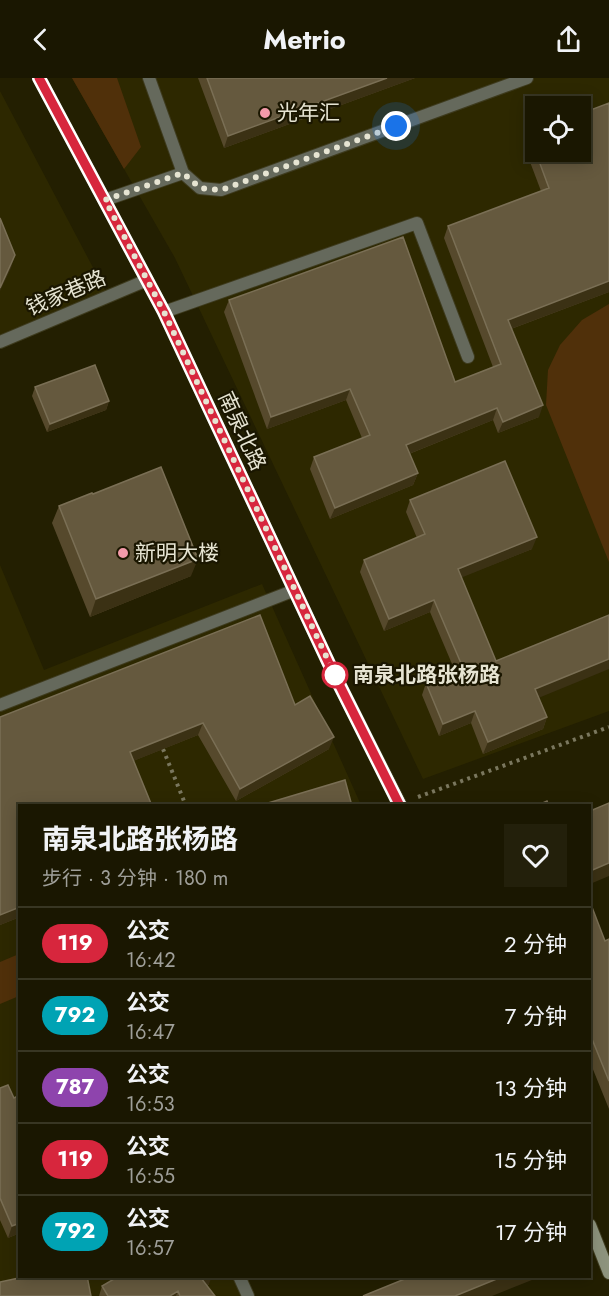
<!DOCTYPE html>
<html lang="zh">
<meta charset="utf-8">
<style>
body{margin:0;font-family:Jost,"Noto Sans SC",sans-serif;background:#23200b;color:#f1f3f6;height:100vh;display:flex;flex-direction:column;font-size:22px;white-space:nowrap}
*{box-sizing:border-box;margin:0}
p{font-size:20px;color:#9f9f99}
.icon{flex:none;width:33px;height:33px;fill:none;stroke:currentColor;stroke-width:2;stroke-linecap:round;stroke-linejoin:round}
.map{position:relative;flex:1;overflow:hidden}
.sheet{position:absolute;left:18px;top:726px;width:573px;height:474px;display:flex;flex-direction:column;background:#1a1701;border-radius:0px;box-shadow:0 3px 15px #0003,0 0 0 2px #383623}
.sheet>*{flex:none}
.badge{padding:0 12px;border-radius:20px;font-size:21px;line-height:39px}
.tools{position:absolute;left:525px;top:18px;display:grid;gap:12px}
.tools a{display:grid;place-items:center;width:66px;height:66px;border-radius:0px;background:#1a1701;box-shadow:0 3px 15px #0003,0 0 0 2px #383623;font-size:30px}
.you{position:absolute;width:30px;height:30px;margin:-15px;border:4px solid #fff;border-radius:50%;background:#1a73e8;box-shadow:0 0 0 9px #1a73e833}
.map>.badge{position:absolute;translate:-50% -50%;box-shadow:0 0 0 3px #fff}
.round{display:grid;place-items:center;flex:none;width:63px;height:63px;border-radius:0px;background:#23200b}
.head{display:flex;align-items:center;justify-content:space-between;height:102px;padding:0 24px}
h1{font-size:28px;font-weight:700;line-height:45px}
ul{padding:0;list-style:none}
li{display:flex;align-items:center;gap:18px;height:72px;padding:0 24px;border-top:2px solid #383623}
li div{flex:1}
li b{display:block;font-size:22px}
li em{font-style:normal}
li .badge{min-width:66px;font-weight:700;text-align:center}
header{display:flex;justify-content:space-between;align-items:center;height:78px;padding:0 24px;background:#1a1701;font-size:27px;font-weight:700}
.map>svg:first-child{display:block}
</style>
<header><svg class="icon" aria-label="back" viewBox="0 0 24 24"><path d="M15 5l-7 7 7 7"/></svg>Metrio<svg class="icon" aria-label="share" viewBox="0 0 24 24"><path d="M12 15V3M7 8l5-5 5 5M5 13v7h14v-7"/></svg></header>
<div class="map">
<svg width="609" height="1218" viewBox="0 0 609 1218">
<rect width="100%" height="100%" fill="#231f01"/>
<!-- built -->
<path fill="#2d2800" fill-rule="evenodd" d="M72 0H609V633L423 701 175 180ZM536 28H580V74H536Z
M0 13 108 218 0 264Z
M0 487 44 592 262 506 361 727 20 728V1198L239 1199 248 1218H0Z"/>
<!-- green -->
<path fill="#50300a" d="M72 0H117L141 69 124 91Z
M609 226V484L546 327 548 292 560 267 582 242Z
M19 876V918L0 926V884Z"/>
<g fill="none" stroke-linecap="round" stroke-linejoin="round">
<defs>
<path id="lane" d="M149 0 183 95
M105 122 183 95 200 110 221 112 527 0
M164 234 417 145 468 279
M0 627 295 512
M239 1198 248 1218"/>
<path id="street" d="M0 264 147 202"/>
<path id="secondary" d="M39 0 164 234 331 590 401 728
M590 1147 609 1195"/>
</defs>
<!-- lane casing -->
<use href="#lane" stroke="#3e3b1e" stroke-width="14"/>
<!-- street casing -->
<use href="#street" stroke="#3e3b1e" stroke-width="14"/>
<!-- secondary casing -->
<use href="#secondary" stroke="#3e3b1e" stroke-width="14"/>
<!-- path -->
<path stroke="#7a775e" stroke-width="4" stroke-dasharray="3 4.5" stroke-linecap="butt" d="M163 671 186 728
M418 719 609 649"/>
<!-- lane -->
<use href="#lane" stroke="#65695c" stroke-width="12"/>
<!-- street -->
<use href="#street" stroke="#65695c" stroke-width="12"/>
<!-- secondary -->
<use href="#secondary" stroke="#8e947e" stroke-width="12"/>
</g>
<!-- wall -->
<path fill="#56492c" d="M198 0H415L224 70Z
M529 56 609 214 511 251 539 339 498 355 493 342 409 376 418 395 413 407 330 441 310 391 314 379 362 360 346 322 267 351 224 234 229 222 455 304 493 289 444 160 448 148 541 113 524 68Z
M35 309 109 323 106 332 47 354 32 318Z
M93 416 191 498 90 539 52 445 59 428Z
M410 422 532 471 461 499 496 583 539 620 547 639 543 651 483 676 471 645 439 658 422 617 426 605 455 593 430 534 384 553 360 494 364 482 417 460 406 434Z
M295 627 329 671 236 723 198 657 20 728V839L0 847V639Z
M590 824 605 863 609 861V1031L590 984Z
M0 1010 20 1155 8 1160 0 1142Z
M209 1206 207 1208 215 1218H99L102 1208Z"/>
<!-- shaded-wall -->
<path fill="#3b3114" d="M387 0H415L224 70 228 58Z
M15 177 11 190 0 213V210Z
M609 203V214L503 254 508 242Z
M350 311 346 322 267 351 271 339Z
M109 323 106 332 47 354 50 346Z
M543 327 539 339 498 355 503 344Z
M497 330 493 342 401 379 406 367Z
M418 395 413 407 330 441 335 430Z
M537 459 532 471 453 503 458 491Z
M198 481 191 498 90 539 96 521Z
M434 522 430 534 384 553 389 541Z
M609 581V591L531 623 535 611Z
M475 633 471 645 439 658 443 646Z
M547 639 543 651 483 676 488 664Z
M203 645 198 657 126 686 130 674Z
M334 659 329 671 236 723 240 711Z
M609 785V798L590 806V793Z
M20 829V839L0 847V837Z
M20 1145V1155L8 1160 12 1148Z
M204 1198H212L209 1206 196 1214 201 1200Z
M504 1198H542L492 1218H455Z
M178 1213 176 1218H170Z"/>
<!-- building -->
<path fill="#65593e" stroke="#7a6f55" stroke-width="1.5" d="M207 0H387L228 58Z
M609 25V203L508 242 543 327 503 344 497 330 406 367 418 395 335 430 314 379 370 357 350 311 271 339 229 222 403 159 455 304 501 286 448 148 549 110 529 56 536 53V74H580V36Z
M0 140 15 177 0 210Z
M95 287 109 323 50 346 35 309Z
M505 383 537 459 458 491 496 583 609 537V581L535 611 547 639 488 664 475 633 443 646 426 605 463 590 434 522 389 541 364 482 425 456 410 422Z
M161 389 198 481 96 521 59 428 92 415 93 416Z
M260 537 295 627 310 618 334 659 240 711 203 645 130 674 152 728H20V829L0 837V639Z
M345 702 352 728H258Z
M547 723 549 728H536Z
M609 725V785L590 793V733Z
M590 824 605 863 609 861V1003L590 956Z
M8 1007 14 1020 20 1017V1145L12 1148 0 1120V1010Z
M28 1198H87L91 1218H0V1204Z
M119 1198H204L201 1200 215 1218H180L178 1213 170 1218H108L102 1208Z
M412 1198H504L455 1218H363Z"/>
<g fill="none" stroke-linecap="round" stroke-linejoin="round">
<defs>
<path id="line" d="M39 0 164 234 331 590 400 728"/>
</defs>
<!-- line casing -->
<use href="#line" stroke="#fff" stroke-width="14"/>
<!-- line -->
<use href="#line" stroke="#d7263d" stroke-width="9"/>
<!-- walk -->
<path stroke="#e6e4d2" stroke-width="6" stroke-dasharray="0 10.8" d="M335 597 164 234 105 122 183 95 200 110 221 112 396 48"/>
</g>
<!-- markers -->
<g fill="#f39aa9" stroke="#1a1600" stroke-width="2">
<circle cx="265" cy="35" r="6"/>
<circle cx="123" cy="475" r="6"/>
</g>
<circle fill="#fff" stroke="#d7263d" stroke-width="3" cx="335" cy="597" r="12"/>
<g text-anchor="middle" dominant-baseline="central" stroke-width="4.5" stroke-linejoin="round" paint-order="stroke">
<!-- poi labels -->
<g font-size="21" fill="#e6e4d2" stroke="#1a1600" text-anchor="start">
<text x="277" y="35">光年汇</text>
<text x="135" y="475">新明大楼</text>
</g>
<!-- street labels -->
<g font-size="21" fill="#e6e4d2" stroke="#1a1600">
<text transform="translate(66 215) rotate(-23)">钱家巷路</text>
<text transform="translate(242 353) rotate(65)">南泉北路</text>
</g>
<!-- stop labels -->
<g font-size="21" font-weight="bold" fill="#e6e4d2" stroke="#1a1600" text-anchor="start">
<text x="353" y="597">南泉北路张杨路</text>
</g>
</g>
</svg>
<div class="tools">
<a><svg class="icon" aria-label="locate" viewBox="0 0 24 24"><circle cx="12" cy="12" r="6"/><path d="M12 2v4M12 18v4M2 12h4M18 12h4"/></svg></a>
</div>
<div class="you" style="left:396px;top:48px"></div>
<section class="sheet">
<div class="head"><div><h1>南泉北路张杨路</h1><p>步行 · 3 分钟 · 180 m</p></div><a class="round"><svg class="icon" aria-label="heart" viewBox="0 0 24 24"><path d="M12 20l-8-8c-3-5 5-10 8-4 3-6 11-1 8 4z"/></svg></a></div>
<ul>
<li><span class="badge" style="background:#d7263d;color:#fff">119</span><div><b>公交</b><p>16:42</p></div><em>2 分钟</em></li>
<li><span class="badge" style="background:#00a3b4;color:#fff">792</span><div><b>公交</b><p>16:47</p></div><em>7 分钟</em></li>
<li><span class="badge" style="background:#8e44ad;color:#fff">787</span><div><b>公交</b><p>16:53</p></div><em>13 分钟</em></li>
<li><span class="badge" style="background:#d7263d;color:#fff">119</span><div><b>公交</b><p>16:55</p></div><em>15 分钟</em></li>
<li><span class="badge" style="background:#00a3b4;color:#fff">792</span><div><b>公交</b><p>16:57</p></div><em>17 分钟</em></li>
</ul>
</section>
</div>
